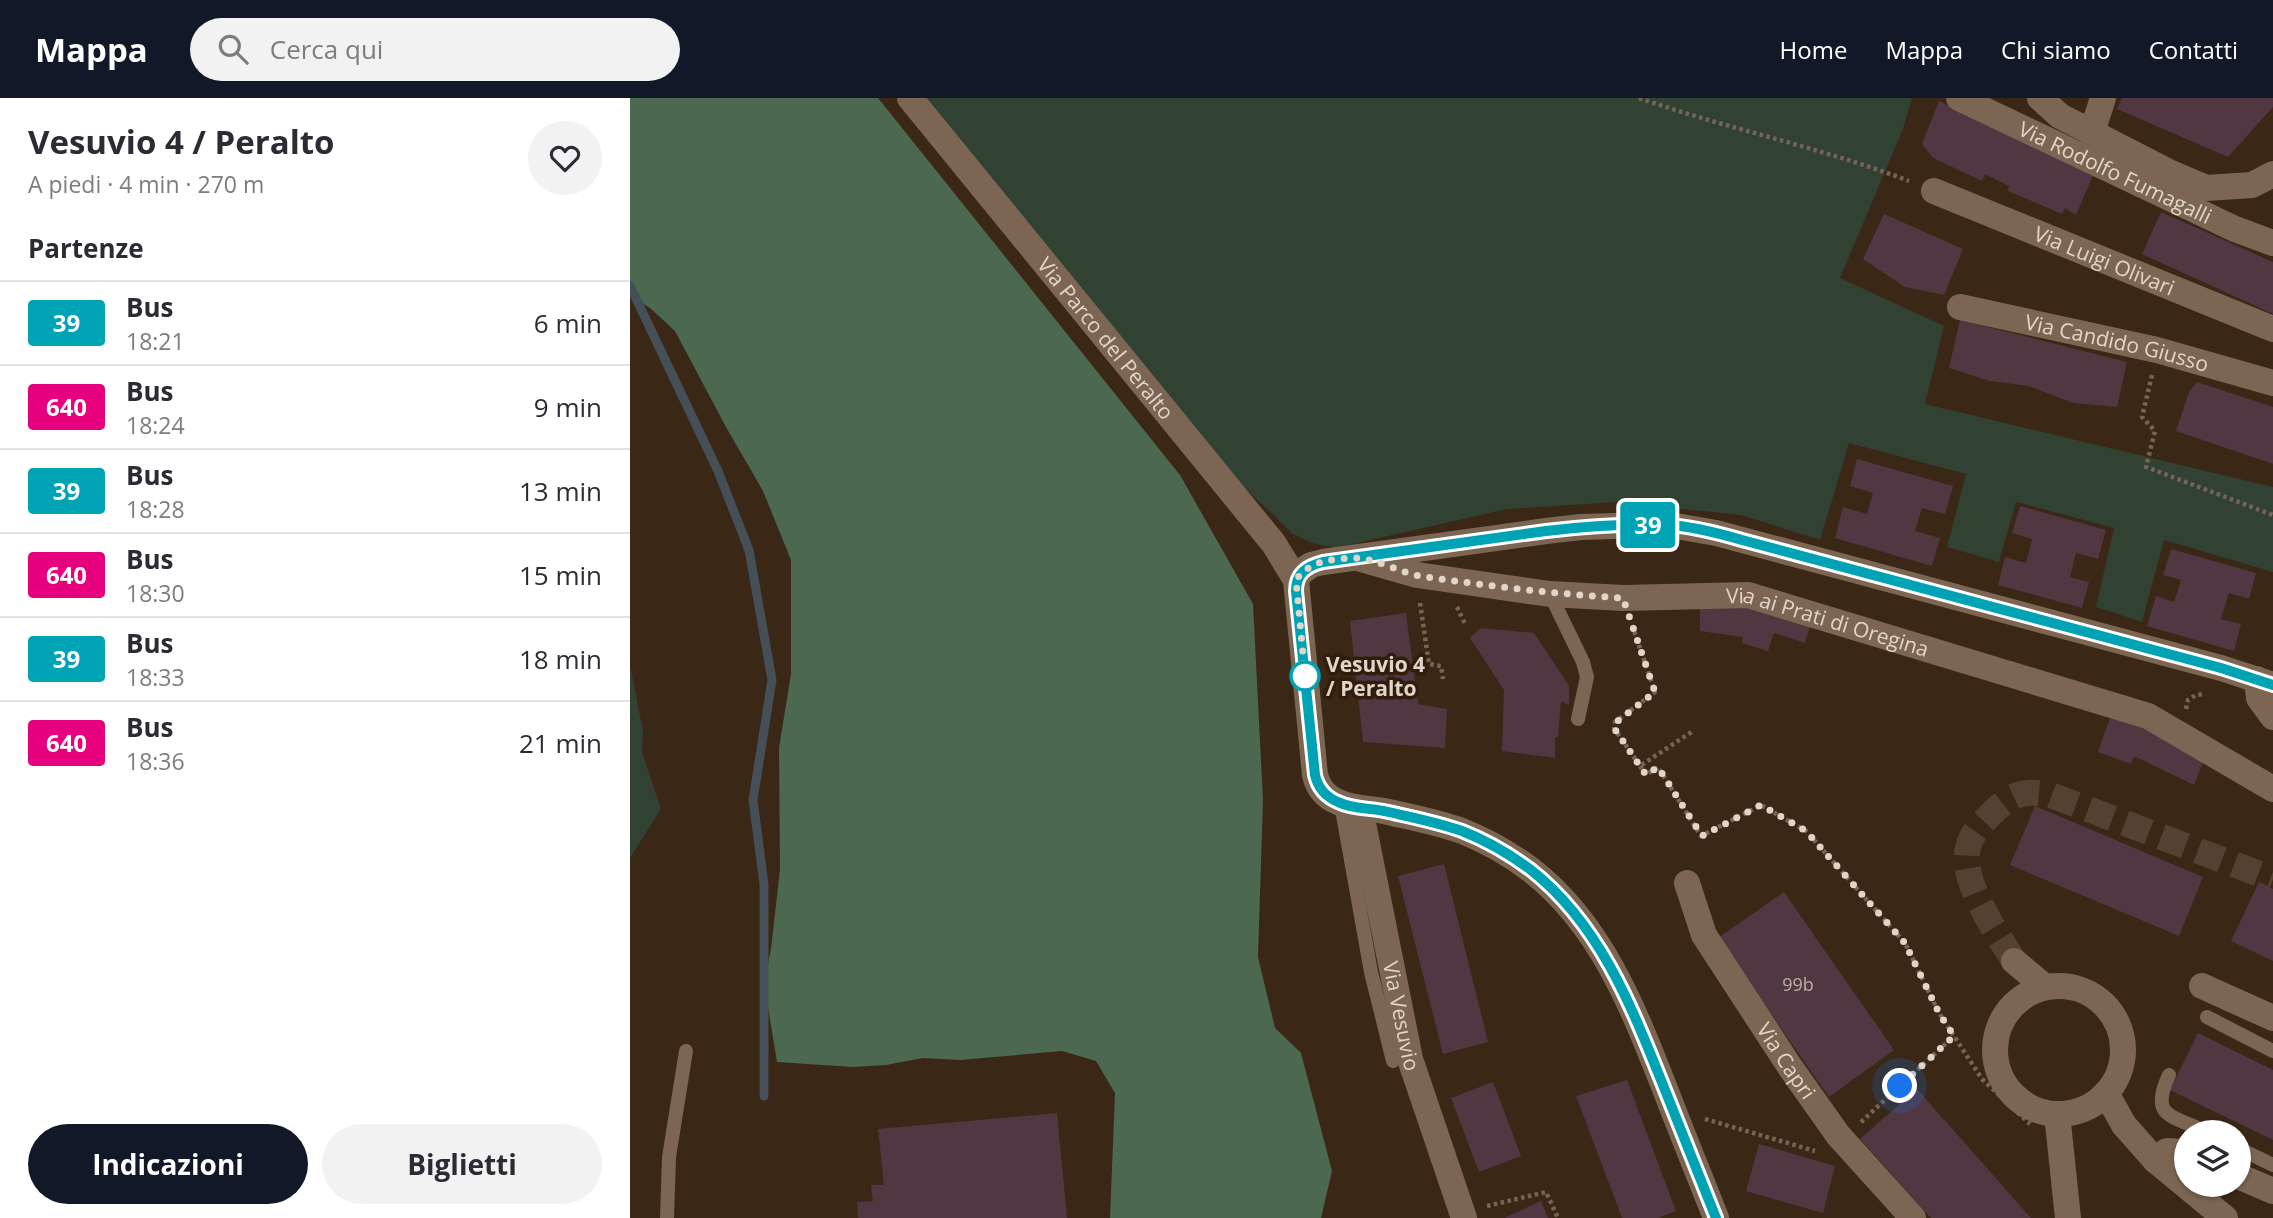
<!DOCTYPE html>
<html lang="it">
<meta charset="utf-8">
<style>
body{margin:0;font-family:"Open Sans",sans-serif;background:#f2f2f3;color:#2b2b33;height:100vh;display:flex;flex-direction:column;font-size:26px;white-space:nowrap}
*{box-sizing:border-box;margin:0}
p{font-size:23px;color:#7c7c81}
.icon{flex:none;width:38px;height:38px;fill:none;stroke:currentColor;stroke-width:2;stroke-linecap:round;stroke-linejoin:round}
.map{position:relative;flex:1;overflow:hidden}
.sheet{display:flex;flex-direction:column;background:#fff;width:630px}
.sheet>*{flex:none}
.badge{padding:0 14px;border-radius:5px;font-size:24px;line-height:46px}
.tools{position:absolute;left:1544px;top:1022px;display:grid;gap:14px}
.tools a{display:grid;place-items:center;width:77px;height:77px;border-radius:50%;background:#fff;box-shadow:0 2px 5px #0004;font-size:35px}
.you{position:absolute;width:35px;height:35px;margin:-18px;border:5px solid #fff;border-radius:50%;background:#1a73e8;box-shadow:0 0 0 10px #1a73e833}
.map>.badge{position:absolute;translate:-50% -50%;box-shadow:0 0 0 4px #fff}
h2{padding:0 28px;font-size:26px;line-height:63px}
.round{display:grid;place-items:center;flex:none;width:74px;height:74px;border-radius:37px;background:#f2f2f3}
.overview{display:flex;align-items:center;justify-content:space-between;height:119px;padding:0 28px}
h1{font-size:33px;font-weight:700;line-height:52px}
.button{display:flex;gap:14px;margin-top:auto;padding:14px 28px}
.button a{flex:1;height:80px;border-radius:42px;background:#111827;color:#fff;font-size:28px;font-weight:700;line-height:80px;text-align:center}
.button a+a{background:#f2f2f3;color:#2b2b33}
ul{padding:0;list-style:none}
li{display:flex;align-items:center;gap:21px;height:84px;padding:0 28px;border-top:2px solid #e1e1e2}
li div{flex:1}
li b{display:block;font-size:26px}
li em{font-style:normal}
li .badge{min-width:77px;font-weight:700;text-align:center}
header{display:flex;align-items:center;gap:42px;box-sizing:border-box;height:98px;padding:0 35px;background:#111827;color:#fff}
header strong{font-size:33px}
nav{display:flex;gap:38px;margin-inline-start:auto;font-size:24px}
.search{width:490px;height:63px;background:#f2f2f3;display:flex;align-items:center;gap:18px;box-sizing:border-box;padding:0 24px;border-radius:38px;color:#7c7c81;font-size:26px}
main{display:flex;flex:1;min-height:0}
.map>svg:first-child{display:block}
</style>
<header>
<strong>Mappa</strong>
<div class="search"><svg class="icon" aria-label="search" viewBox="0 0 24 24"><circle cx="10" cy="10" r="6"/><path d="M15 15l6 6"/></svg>Cerca qui</div>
<nav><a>Home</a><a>Mappa</a><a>Chi siamo</a><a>Contatti</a></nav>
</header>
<main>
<section class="sheet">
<div class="overview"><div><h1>Vesuvio 4 / Peralto</h1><p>A piedi · 4 min · 270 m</p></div><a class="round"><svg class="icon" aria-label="heart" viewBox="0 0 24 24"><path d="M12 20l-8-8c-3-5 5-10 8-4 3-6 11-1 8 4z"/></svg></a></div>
<h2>Partenze</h2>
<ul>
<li><span class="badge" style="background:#00a3b4;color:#fff">39</span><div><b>Bus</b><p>18:21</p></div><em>6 min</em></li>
<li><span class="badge" style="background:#e6007e;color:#fff">640</span><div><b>Bus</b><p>18:24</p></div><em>9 min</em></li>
<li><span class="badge" style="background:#00a3b4;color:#fff">39</span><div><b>Bus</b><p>18:28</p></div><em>13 min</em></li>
<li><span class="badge" style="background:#e6007e;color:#fff">640</span><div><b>Bus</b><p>18:30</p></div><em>15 min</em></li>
<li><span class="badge" style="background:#00a3b4;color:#fff">39</span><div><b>Bus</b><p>18:33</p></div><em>18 min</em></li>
<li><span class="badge" style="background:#e6007e;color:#fff">640</span><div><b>Bus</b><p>18:36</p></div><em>21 min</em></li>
</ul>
<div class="button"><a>Indicazioni</a><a>Biglietti</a></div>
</section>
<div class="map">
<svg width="1643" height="1120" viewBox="0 0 1643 1120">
<rect width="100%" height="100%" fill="#3b2716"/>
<!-- green -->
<path fill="#314233" d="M294 0H1282L1273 31 1210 180 1314 228 1295 306 1643 389V474L1534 442 1512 524 1466 509 1484 430 1386 404 1369 464 1317 449 1336 376 1219 345 1190 442 1111 417 987 404 877 411 705 450 682 445 663 436 578 355Z
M0 567 13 633 12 654 31 711 0 760Z"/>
<!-- forest -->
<path fill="#4c6850" d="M0 0H248L550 377 623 506 633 702 628 859 645 930 671 955 702 1073 691 1120H480L485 995 466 963 432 953 330 962 293 960 256 967 223 969 147 964 134 885 141 851 150 771 149 650 161 576V462L133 393 96 329 45 233 20 210 0 198Z"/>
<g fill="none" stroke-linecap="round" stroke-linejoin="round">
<!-- stream -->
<path stroke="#444f58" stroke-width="9" d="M0 188 88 373 119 452 142 582 123 702 134 786V998"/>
</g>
<!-- building -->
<path fill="#503742" d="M1492 0H1643V9L1598 59 1487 11Z
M1309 3 1464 75 1446 117 1435 110 1432 116 1378 93 1379 88 1355 76 1352 83 1303 60 1292 46Z
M1531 114 1643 164V216L1512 156Z
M1254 116 1333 151 1314 197 1275 189 1233 161Z
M1330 222 1497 264 1487 309 1443 305 1399 288 1360 283 1319 270Z
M1567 284 1643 309V366L1546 333 1559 294Z
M1227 361 1323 388 1315 416 1292 410 1285 433 1310 440 1302 468 1205 440 1213 409 1237 416 1243 395 1220 388Z
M1390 408 1476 432 1468 461 1446 455 1440 479 1459 484 1452 510 1368 487 1375 459 1396 465 1402 441 1382 435Z
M1541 451 1626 475 1619 501 1599 495 1591 521 1611 526 1604 553 1517 528 1526 498 1544 504 1551 482 1533 477Z
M1070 507 1118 509 1181 525 1175 545 1144 535 1138 553 1112 545 1113 539 1070 533Z
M776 515 788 606 817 611 815 650 733 644 720 523Z
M851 530 904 535 939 588V607L931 603 928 639H925V660L872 653 874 592 840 540Z
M1481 617 1516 627 1575 660 1564 687 1504 658 1501 666 1468 654Z
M1405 708 1573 779 1549 838 1380 767Z
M814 766 858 944 813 956 768 778Z
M1629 784 1643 791V863L1601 843Z
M1154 794 1264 952 1199 999 1088 840Z
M1568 935 1643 972V1042L1540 992Z
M997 982 1046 1113 1028 1120H992L946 998Z
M863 984 891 1058 849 1074 821 1000Z
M1287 991 1401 1120H1301L1230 1041Z
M427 1015 437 1120H228L227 1104 243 1103 241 1087H254L248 1031Z
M1129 1046 1205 1068 1193 1115 1116 1093Z
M911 1103 918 1120H874Z"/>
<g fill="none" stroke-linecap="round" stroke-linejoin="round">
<!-- street-tunnel -->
<path stroke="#544131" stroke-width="26" stroke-dasharray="26 13" stroke-linecap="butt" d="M1384 863C1367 835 1327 780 1339 746 1342 735 1353 724 1361 716 1380 697 1391 692 1418 696L1643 781"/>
<!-- path -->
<path stroke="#766556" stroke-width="4.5" stroke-dasharray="3.5 3.5" stroke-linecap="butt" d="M1009 0C1098 31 1190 49 1279 83
M1522 277 1512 319 1525 333 1516 369 1643 417
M790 505 799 566 811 568 813 581
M827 509 835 526
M1002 527 1025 594 985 624 984 630 1010 668 1063 633
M1556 611 1558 602 1566 597 1574 596
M1010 668 1016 677 1028 669 1071 738 1131 707 1176 733 1275 845 1309 915 1352 981 1400 1026
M1075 1021 1185 1053
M1231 1024 1324 938
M857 1108 916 1094 928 1120"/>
<!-- lane -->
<path stroke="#7c6653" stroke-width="14" d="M920 496 953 564 957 579 948 621
M711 706 741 874 763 963
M1577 919 1643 953
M1539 977C1519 1020 1542 1017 1577 1034
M1608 1050 1643 1067
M37 1120 39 1059 56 953"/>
<!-- street -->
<g stroke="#7c6653" stroke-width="26">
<path id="s1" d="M280 0 644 446 666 482 685 677C688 690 696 699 708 704 722 711 739 710 754 713 780 719 807 724 832 733 855 742 881 757 901 772 973 828 1005 915 1037 996 1053 1038 1070 1079 1086 1120"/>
<path id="s2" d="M1329 0 1605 131 1643 145"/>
<path d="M1410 0 1430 18 1541 75 1576 90 1622 87 1643 76"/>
<path d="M1462 34 1473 0"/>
<path id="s3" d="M1304 93 1643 231"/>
<path id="s4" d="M1330 209 1527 252 1643 285"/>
<path id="s5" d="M731 461 787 477 920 496 993 500 1118 497 1518 618 1643 691"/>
<path d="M666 482 671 474 681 467 693 464 916 433 951 429 1019 427H1040L1086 435 1591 570 1643 587"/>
<path d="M1627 581 1629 600 1643 619"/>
<path id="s6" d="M730 710 780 961 834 1120"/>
<path id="s7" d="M1057 785 1074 837 1160 969 1208 1037 1283 1120"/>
<path d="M1384 863 1415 889"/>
<path d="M1572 888 1643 920"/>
<circle cx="1429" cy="952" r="64"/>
<path d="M1476 995 1494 1027 1525 1062 1595 1120"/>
<path d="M1427 1016 1438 1120"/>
<path d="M1525 1062 1537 1053 1556 1054"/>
<path d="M1608 1078 1643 1093"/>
</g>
</g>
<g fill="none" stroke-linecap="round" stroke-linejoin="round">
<defs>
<path id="line" d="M1086 1120C1069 1077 1052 1034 1035 992 1003 912 971 827 901 772 881 757 855 742 832 733 807 724 780 719 754 713 739 710 722 711 708 704 696 699 688 690 685 677L666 493C666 475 677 468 693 464L916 433C956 428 997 425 1037 427 1062 428 1088 435 1112 442L1591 570 1643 587"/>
</defs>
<!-- line casing -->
<use href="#line" stroke="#fff" stroke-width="16"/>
<!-- line -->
<use href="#line" stroke="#00a3b4" stroke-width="10"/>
<!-- walk -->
<path stroke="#e1d4c9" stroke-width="7" stroke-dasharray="0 12.6" d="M675 578 666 482C679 463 701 461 723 460 743 459 769 474 790 478 858 488 925 496 993 500L1025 594 985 625 984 630 1016 677 1028 669 1072 738 1131 707 1176 733 1275 845 1309 915 1324 938 1270 988"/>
</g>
<!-- markers -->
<circle fill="#fff" stroke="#00a3b4" stroke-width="3.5" cx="675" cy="578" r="14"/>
<g text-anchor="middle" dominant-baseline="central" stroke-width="7" stroke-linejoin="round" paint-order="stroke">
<!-- number labels -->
<g font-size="18" fill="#bdada7">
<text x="1168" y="886">99b</text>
</g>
<!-- street labels -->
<g font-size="21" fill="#e1d4c9" stroke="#301d0c">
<text stroke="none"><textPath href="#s2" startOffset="173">Via Rodolfo Fumagalli</textPath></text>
<text stroke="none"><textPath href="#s3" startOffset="184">Via Luigi Olivari</textPath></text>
<text stroke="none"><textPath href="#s1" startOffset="310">Via Parco del Peralto</textPath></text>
<text stroke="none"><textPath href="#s4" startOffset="161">Via Candido Giusso</textPath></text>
<text stroke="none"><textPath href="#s5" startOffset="474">Via ai Prati di Oregina</textPath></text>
<text stroke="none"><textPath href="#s6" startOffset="212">Via Vesuvio</textPath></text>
<text stroke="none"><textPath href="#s7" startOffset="205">Via Capri</textPath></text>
</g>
<!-- stop labels -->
<g font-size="21" font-weight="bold" fill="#e1d4c9" stroke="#301d0c" text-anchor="start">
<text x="696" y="566">Vesuvio 4<tspan x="696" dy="24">/ Peralto</tspan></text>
</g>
</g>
</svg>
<div class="tools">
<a><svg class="icon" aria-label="layers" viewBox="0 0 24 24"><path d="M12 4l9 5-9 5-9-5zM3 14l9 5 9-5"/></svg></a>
</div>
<div class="you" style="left:1270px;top:988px"></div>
<b class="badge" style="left:1018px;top:427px;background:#00a3b4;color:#fff">39</b>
</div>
</main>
